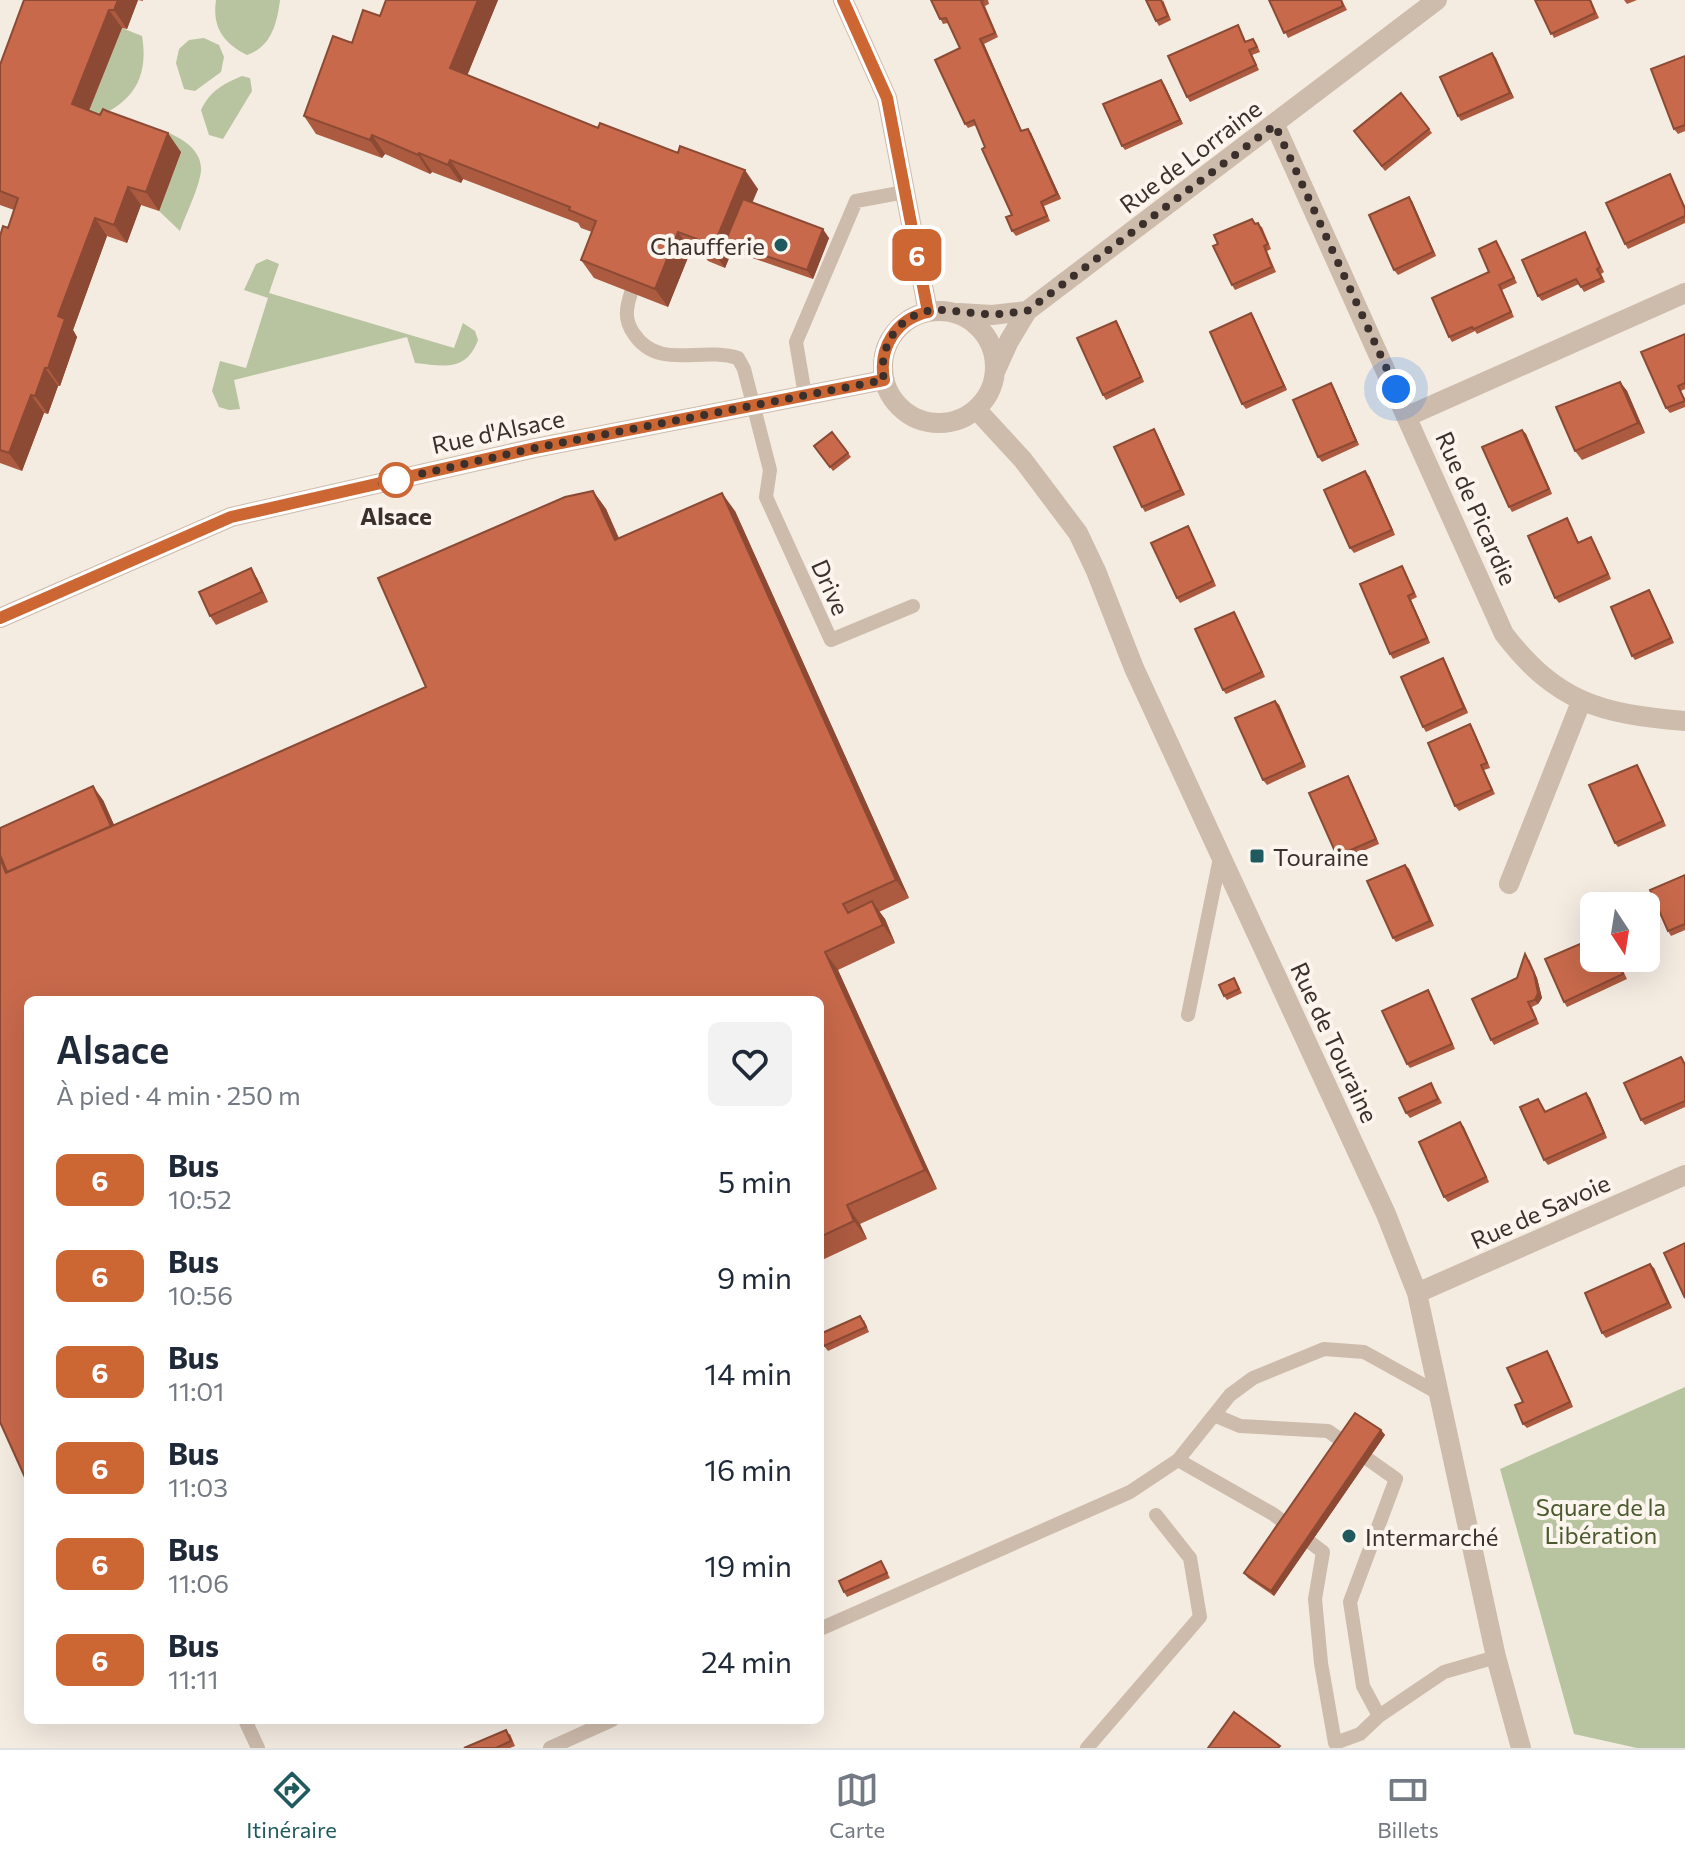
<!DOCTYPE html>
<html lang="fr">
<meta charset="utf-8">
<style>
body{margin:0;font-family:Commissioner,sans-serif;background:#f2f2f3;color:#1f2937;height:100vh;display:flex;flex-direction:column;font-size:30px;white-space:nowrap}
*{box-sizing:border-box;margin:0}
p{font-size:26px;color:#747a83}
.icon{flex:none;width:44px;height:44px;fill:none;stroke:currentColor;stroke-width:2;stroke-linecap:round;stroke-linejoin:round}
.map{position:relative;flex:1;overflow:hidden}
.drawer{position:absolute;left:24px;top:996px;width:800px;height:728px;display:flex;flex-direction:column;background:#fff;border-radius:12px;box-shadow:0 8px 32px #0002}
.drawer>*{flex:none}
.badge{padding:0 16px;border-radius:12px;font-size:28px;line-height:52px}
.needle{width:52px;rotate:168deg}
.tools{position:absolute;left:1580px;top:892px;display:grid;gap:16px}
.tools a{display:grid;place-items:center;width:80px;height:80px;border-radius:12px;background:#fff;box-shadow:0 8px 32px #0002;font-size:40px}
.you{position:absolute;width:40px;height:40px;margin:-20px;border:6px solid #fff;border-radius:50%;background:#1a73e8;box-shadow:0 0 0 12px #1a73e833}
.map>.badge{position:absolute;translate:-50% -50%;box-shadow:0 0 0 4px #fff}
.round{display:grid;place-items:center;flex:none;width:84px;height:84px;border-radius:12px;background:#f2f2f3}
.overview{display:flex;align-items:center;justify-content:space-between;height:136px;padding:0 32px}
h1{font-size:38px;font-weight:600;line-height:60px}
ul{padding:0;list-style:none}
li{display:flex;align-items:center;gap:24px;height:96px;padding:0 32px}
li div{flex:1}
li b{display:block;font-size:30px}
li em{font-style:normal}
li .badge{min-width:88px;font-weight:700;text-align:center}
.tab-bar{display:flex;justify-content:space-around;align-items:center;height:112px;border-top:2px solid #e0e1e3;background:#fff;font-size:22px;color:#747a83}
.tab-bar a{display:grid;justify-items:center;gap:4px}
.tab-bar .on{color:#1f5a5e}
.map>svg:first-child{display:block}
</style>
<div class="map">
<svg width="1685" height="1748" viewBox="0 0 1685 1748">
<rect width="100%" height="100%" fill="#f4ebe1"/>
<!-- green -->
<path fill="#b8c4a0" d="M216 0H280C277 24 271 47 247 55 223 43 212 27 216 0Z
M122 28 142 36C150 83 128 107 84 122Z
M204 38 219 45 224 57 221 72 195 91 184 89 176 63 179 49 189 40Z
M242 76 250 78 252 91 223 139 209 135 201 110C210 91 223 84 242 76Z
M129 122C152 125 204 139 201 171 199 188 186 214 180 231L159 211Z
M267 259 279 264 269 293 454 348 463 323 475 331 478 340C466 372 444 366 415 363L407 337 234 380 240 409 229 410 219 407 212 391 220 361 246 368 268 298 244 290 256 264Z
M1685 1387V1748H1637L1574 1734 1500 1469Z"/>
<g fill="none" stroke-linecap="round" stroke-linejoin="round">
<!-- lane -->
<path stroke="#cdbbac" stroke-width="14" d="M631 293C626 308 624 320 634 334 659 371 700 346 738 358L744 369 770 470 766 497 831 640 913 606
M805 395 796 342 856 201 905 192
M1188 1015 1220 858
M1214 1415 1240 1426 1328 1431 1396 1479 1350 1602 1363 1686 1379 1716
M1178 1460 1273 1514 1323 1552 1315 1599 1321 1663 1335 1743 1360 1734 1379 1716 1444 1672 1496 1657
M820 1629 1130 1492 1178 1460 1230 1395 1253 1378 1324 1349 1364 1352 1438 1393
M245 1720 258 1748
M550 1748 612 1720
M1087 1748 1200 1617 1190 1558 1156 1515"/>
<!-- street -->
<path stroke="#cdbbac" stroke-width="20" d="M843 0 887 98 928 312
M1275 125 1504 634C1557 703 1601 714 1685 721
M883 367a56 56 0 1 1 112 0a56 56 0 1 1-112 0Z
M959 313 992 315 1027 311
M995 372 1009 341 1027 311 1437 0
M976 409 1023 460 1078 533 1096 571 1134 668 1386 1214 1417 1293 1496 1657 1521 1748
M1408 416 1685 293
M0 618 231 517 535 448 884 380
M1509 884 1581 702
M1417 1293 1685 1175"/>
</g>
<!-- wall -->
<path fill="#ac5a40" d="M24 0H143V1L138 0 127 29 122 28 89 111 181 152 159 211 141 205 127 243 107 236 73 330 77 337 60 386H58L48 414 44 413 22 471 0 463V236L8 228 14 210 0 205V65Z
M498 0 467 75 598 128 758 189 752 202 829 238 813 279 732 251 725 268 708 261 704 255 691 250 668 307 594 278 581 260 592 232 581 228 578 223 463 179 461 183 432 172 430 174 385 154 382 158 316 134 304 116 352 43 380 16Z
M931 0H988L989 4 985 6 998 37 984 44 1022 131 1028 129 1031 133 1061 199 1044 206 1050 221 1016 236 1012 231V215L976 125 968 128 965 124 960 48 948 23 943 24Z
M1163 0 1171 20 1159 26 1156 21Z
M1269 0H1342L1347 10 1288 38Z
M1535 0H1591L1599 18 1554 38Z
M1624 0H1637L1627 4Z
M1238 25 1246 42 1253 39 1256 43 1260 52 1252 55 1259 70 1190 102 1187 97Z
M1492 53 1514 98 1461 121 1458 116Z
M1685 56V131L1678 134 1674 129Z
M1164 84 1183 124 1125 150 1122 146Z
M1401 93 1432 133 1385 171 1354 131Z
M1670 174 1685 206V223L1628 249 1625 244Z
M1412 201 1436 256 1398 275 1394 270Z
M1256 224 1262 227 1271 249 1267 251 1276 272 1235 290 1232 285 1218 244Z
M1585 232 1604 272 1601 274 1605 282 1584 292 1579 284 1542 301 1538 296Z
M1496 241 1517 283 1502 290 1514 317 1477 334 1475 331 1452 342 1449 337 1489 272Z
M1254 318 1287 390 1246 409 1242 404Z
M1116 321 1119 326 1144 382 1106 400 1103 395Z
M1685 334V389L1681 391 1685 399V407L1670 413 1666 408Z
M1620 382 1627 391 1645 433 1582 460 1575 451Z
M1334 388 1359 445 1322 462 1318 457Z
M1522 430 1526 434 1552 494 1512 512 1509 507Z
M832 432 851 457 833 471 814 446Z
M1157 434 1185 495 1145 512 1142 507Z
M1369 476 1395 535 1354 553 1350 548Z
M593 491 606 509 619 538 735 511 909 898 879 912 885 919 895 943 838 970 937 1189 860 1224 867 1239 820 1261V1000L0 1422 103 800 114 825 426 687Z
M1567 518 1579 543 1591 537 1611 579 1559 603 1555 598Z
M1188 526 1216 586 1180 603 1177 598Z
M1405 571 1417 597 1411 600 1430 643 1393 659 1390 654Z
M257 578 268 602 216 625 210 616Z
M1652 595 1674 643 1635 660 1632 656Z
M1237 617 1265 677 1226 694 1223 690Z
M1443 658 1446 663 1468 713 1426 732 1423 727Z
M1275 701 1279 705 1306 767 1267 785 1263 780Z
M1473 729 1490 768 1484 770 1495 794 1459 811 1455 806Z
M1637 765 1666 826 1618 847 1615 843Z
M1348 776 1351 781 1379 844 1340 861 1337 856Z
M1405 865 1409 869 1434 926 1396 942 1393 938Z
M1685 875V930L1671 936 1668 931Z
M1594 958H1617L1627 979 1567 1007 1564 1002Z
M1529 959 1537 978 1542 998 1538 1004 1532 1007 1539 1024 1494 1045 1491 1040 1517 978Z
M1234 978 1242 993 1227 1000 1224 996Z
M1428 990 1455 1049 1410 1068 1407 1064Z
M1685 1062V1107L1645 1125 1641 1120Z
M1431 1083 1442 1103 1410 1118 1406 1113Z
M1586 1093 1590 1098 1607 1138 1548 1165 1544 1160 1538 1099 1546 1112Z
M1460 1122 1489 1182 1448 1202 1444 1197Z
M1654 1268 1672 1308 1606 1338 1602 1333Z
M864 1320 869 1332 828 1351 824 1346Z
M1547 1351 1573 1407 1527 1428 1523 1424V1402Z
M1381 1430 1385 1435 1274 1596 1248 1578 1244 1573Z
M881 1561 890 1578 847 1597 844 1592Z
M510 1734 515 1746 510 1748H464Z"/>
<!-- shaded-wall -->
<path fill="#8c4a34" d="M118 0H138L127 29 114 10Z
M478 0H498L463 86 450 68Z
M109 10 122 28 84 122 72 104Z
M980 39 984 44 1024 136 1021 131Z
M1492 53 1496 58 1514 98 1510 93Z
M1161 80 1164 84 1183 124 1180 120Z
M1028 129 1031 133 1061 199 1057 194Z
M168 133 181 152 159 211 146 192Z
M372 135 385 154 382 158 370 140Z
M419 153 432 172 430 174 418 155Z
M450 160 463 179 461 183 448 165Z
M745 170 758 189 735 245 725 242 732 251 725 268 712 250Z
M128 187 141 205 127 243 114 225Z
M1409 197 1412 201 1436 256 1433 252Z
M95 218 107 236 73 330 77 337 60 386 48 368 58 316Z
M823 229 829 238 813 279 807 270Z
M678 232 691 250 668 307 655 289Z
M1251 313 1254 318 1287 390 1284 386Z
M1116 321 1119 326 1144 382 1141 377Z
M45 368 58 386 48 414 35 396Z
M1620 382 1627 391 1645 433 1638 423Z
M1331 383 1334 388 1359 445 1356 441Z
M31 395 44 413 22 471 9 453Z
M1154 429 1157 434 1185 495 1181 490Z
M1522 430 1526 434 1552 494 1549 489Z
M1365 471 1369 476 1395 535 1392 530Z
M593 491 606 509 627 558 615 540Z
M722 493 735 511 909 898 896 880Z
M1188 526 1191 531 1216 586 1213 581Z
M1591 537 1594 542 1611 579 1608 574Z
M251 568 257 578 268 602 262 592Z
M1649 590 1652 595 1674 643 1671 638Z
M1408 596 1411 600 1430 643 1427 638Z
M1234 612 1237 617 1265 677 1262 672Z
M1443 658 1446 663 1468 713 1464 708Z
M1275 701 1279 705 1306 767 1303 762Z
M1470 724 1473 729 1490 768 1487 763Z
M1637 765 1640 770 1666 826 1663 821Z
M1348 776 1351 781 1379 844 1376 839Z
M93 786 103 800 123 845 113 831Z
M1405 865 1409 869 1434 926 1430 921Z
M872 901 885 919 895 943 883 925Z
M825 952 838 970 937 1189 925 1170Z
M1525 954 1537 978 1542 998 1538 1004 1535 1000Z
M1428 990 1431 995 1455 1049 1452 1044Z
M1586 1093 1590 1098 1607 1138 1604 1133Z
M1460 1122 1464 1127 1489 1182 1486 1177Z
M847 1205 860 1224 867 1239 854 1221Z
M1650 1264 1654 1268 1672 1308 1668 1303Z
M1547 1351 1550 1355 1573 1407 1570 1402Z
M1381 1430 1385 1435 1274 1596 1271 1591Z"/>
<!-- building -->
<path fill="#c8694b" stroke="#8c4a34" stroke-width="2" d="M24 0H118L114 10H109L72 104 100 115 103 109 107 111 168 133 146 192 128 187 114 225 95 218 58 316 65 319 48 368H45L35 396 31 395 9 453 0 450V236L3 226 8 228 18 198 0 191V65Z
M386 0H478L450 68 598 128 600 123 678 153 680 146 745 170 712 250 695 243 697 239 678 232 655 289 581 260 596 221 569 210 570 207 450 160 448 165 419 153 418 155 372 135 370 140 304 116 333 36 352 43 363 10 380 16Z
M931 0H984L981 1 995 33 980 39 1021 131 1028 129 1057 194 1041 202 1047 216 1012 231 1006 217 1012 215 982 149 985 147 975 123 974 120 965 124 935 60 960 48 946 18 940 19Z
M1146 0H1161L1168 16 1156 21Z
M1269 0H1341L1343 6 1284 33Z
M1535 0H1590L1595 13 1551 34Z
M1238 25 1245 42 1253 39 1257 47 1249 50 1256 65 1187 97 1168 56Z
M1492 53 1510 93 1458 116 1440 77Z
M1685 56V125L1674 129 1651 69Z
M1161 80 1180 120 1122 146 1103 104Z
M1401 93 1429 129 1382 166 1354 131Z
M1670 174 1685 209V216L1625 244 1606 203Z
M1409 197 1433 252 1394 270 1369 215Z
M743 199 823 229 807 270 725 242Z
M1252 219 1255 224 1258 223 1268 244 1264 246 1272 267 1232 285 1213 246 1218 244 1214 235Z
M1585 232 1600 267 1597 269 1602 278 1581 287 1576 279 1538 296 1522 260Z
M1496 241 1514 278 1499 285 1511 312 1474 329 1472 327 1449 337 1432 298 1489 272 1479 249Z
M1251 313 1284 386 1242 404 1210 332Z
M1116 321 1141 377 1103 395 1077 338Z
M1685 334V383L1678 386 1685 401 1666 408 1641 352Z
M1620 382 1638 423 1575 451 1556 407Z
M1331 383 1356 441 1318 457 1293 400Z
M1154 429 1181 490 1142 507 1114 447Z
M1522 430 1549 489 1509 507 1482 447Z
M832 432 848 453 830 467 814 446Z
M1365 471 1392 530 1350 548 1324 490Z
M593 491 615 540 722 493 896 880 843 904 848 913 872 901 883 925 825 952 925 1170 847 1205 854 1221 820 1237V1000H28V1484L0 1422V858L6 873 426 687 378 578 565 497Z
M1567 518 1578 543 1591 537 1608 574 1555 598 1528 536Z
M1188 526 1213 581 1177 598 1151 543Z
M1402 566 1414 593 1408 596 1427 638 1390 654 1360 584Z
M251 568 262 592 210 616 199 592Z
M1649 590 1671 638 1632 656 1611 607Z
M1234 612 1262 672 1223 690 1195 629Z
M1443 658 1464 708 1423 727 1401 677Z
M1275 701 1303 762 1263 780 1235 718Z
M1470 724 1487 763 1481 765 1492 790 1455 806 1428 743Z
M1637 765 1663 821 1615 843 1589 785Z
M1348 776 1376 839 1337 856 1309 793Z
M93 786 111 826 7 872 0 855V828Z
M1405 865 1430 921 1393 938 1367 881Z
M1685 875V924L1668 931 1650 890Z
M1594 938V958H1616L1623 974 1564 1002 1545 959Z
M1525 954 1534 973 1538 993 1535 1000 1528 1002 1536 1019 1491 1040 1472 999 1517 978Z
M1234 978 1239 989 1224 996 1219 985Z
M1428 990 1452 1044 1407 1064 1382 1011Z
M1681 1057 1685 1065V1101L1641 1120 1624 1083Z
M1431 1083 1438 1099 1406 1113 1399 1098Z
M1586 1093 1604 1133 1544 1160 1520 1107 1538 1099 1545 1112Z
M1460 1122 1486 1177 1444 1197 1419 1142Z
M1685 1243V1298L1664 1253Z
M1650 1264 1668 1303 1602 1333 1585 1293Z
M860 1316 866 1327 824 1346 820 1338V1334Z
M1547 1351 1570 1402 1523 1424 1515 1405 1523 1402 1507 1368Z
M1355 1413 1381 1430 1271 1591 1244 1573Z
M881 1561 887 1573 844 1592 839 1581Z
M1234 1712 1280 1746 1278 1748H1208Z
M506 1730 511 1741 496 1748H464Z"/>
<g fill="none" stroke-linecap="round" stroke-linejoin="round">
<defs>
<path id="line" d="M0 618 231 517 535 448 884 380C878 348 896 319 928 312L887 98 843 0"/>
</defs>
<!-- line casing -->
<use href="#line" stroke="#fff" stroke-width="18"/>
<!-- line -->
<use href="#line" stroke="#c63" stroke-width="12"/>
<!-- walk -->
<path stroke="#3b302b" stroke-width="8" stroke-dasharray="0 14.4" d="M396 480 381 483 535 448 884 380C877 346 901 310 938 310 955 310 972 314 989 314 1001 315 1014 312 1027 311L1275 125 1396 389"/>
</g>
<!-- markers -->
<g fill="#1f5a5e" stroke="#fbf5ee" stroke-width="3">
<circle cx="781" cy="245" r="8"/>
<rect x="1249" y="848" width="16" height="16" rx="4"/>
<circle cx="1349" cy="1536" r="8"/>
</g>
<circle fill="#fff" stroke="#c63" stroke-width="4" cx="396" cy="480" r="16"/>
<g text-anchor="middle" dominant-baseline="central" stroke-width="8" stroke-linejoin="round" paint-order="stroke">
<!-- street labels -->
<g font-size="24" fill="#3b302b" stroke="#fbf5ee">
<text transform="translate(1190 156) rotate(-37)">Rue de Lorraine</text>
<text transform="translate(498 431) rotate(-12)">Rue d'Alsace</text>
<text transform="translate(1477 508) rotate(66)">Rue de Picardie</text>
<text transform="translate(831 587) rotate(66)">Drive</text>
<text transform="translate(1335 1042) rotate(65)">Rue de Touraine</text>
<text transform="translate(1540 1211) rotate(-24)">Rue de Savoie</text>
</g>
<!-- poi labels -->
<g font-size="24" fill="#3b302b" stroke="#fbf5ee" text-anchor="start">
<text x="765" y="245" text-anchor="end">Chaufferie</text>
<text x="1273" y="856">Touraine</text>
<text x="1365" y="1536">Intermarché</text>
</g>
<!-- stop labels -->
<g font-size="24" font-weight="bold" fill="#3b302b" stroke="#fbf5ee">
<text x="396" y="515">Alsace</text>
</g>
<!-- park labels -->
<g font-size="24" fill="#4a5a2e" stroke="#fbf5ee">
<text x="1601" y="1506">Square de la<tspan x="1601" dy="28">Libération</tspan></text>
</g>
</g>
</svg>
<div class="tools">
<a><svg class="needle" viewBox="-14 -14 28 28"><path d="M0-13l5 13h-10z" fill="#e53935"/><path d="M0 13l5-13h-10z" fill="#747a83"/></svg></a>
</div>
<div class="you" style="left:1396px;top:389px"></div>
<b class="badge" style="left:917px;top:255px;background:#c63;color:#fff">6</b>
<section class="drawer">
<div class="overview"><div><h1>Alsace</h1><p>À pied · 4 min · 250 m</p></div><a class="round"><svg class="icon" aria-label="heart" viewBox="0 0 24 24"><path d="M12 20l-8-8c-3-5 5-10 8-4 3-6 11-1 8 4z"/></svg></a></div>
<ul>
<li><span class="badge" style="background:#c63;color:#fff">6</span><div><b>Bus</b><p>10:52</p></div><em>5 min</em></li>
<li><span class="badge" style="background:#c63;color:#fff">6</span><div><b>Bus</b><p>10:56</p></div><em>9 min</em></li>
<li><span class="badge" style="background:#c63;color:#fff">6</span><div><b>Bus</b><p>11:01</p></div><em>14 min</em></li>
<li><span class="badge" style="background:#c63;color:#fff">6</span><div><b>Bus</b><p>11:03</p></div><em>16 min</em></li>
<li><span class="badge" style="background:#c63;color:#fff">6</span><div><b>Bus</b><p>11:06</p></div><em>19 min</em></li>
<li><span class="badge" style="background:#c63;color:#fff">6</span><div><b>Bus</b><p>11:11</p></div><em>24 min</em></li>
</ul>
</section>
</div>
<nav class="tab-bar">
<a class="on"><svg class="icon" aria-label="directions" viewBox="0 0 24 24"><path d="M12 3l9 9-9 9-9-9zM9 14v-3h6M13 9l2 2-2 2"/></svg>Itinéraire</a>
<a><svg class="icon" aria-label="map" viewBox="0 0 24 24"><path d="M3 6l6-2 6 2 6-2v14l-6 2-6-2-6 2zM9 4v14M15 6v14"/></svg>Carte</a>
<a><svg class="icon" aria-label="tickets" viewBox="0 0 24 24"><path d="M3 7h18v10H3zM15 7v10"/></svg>Billets</a>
</nav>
